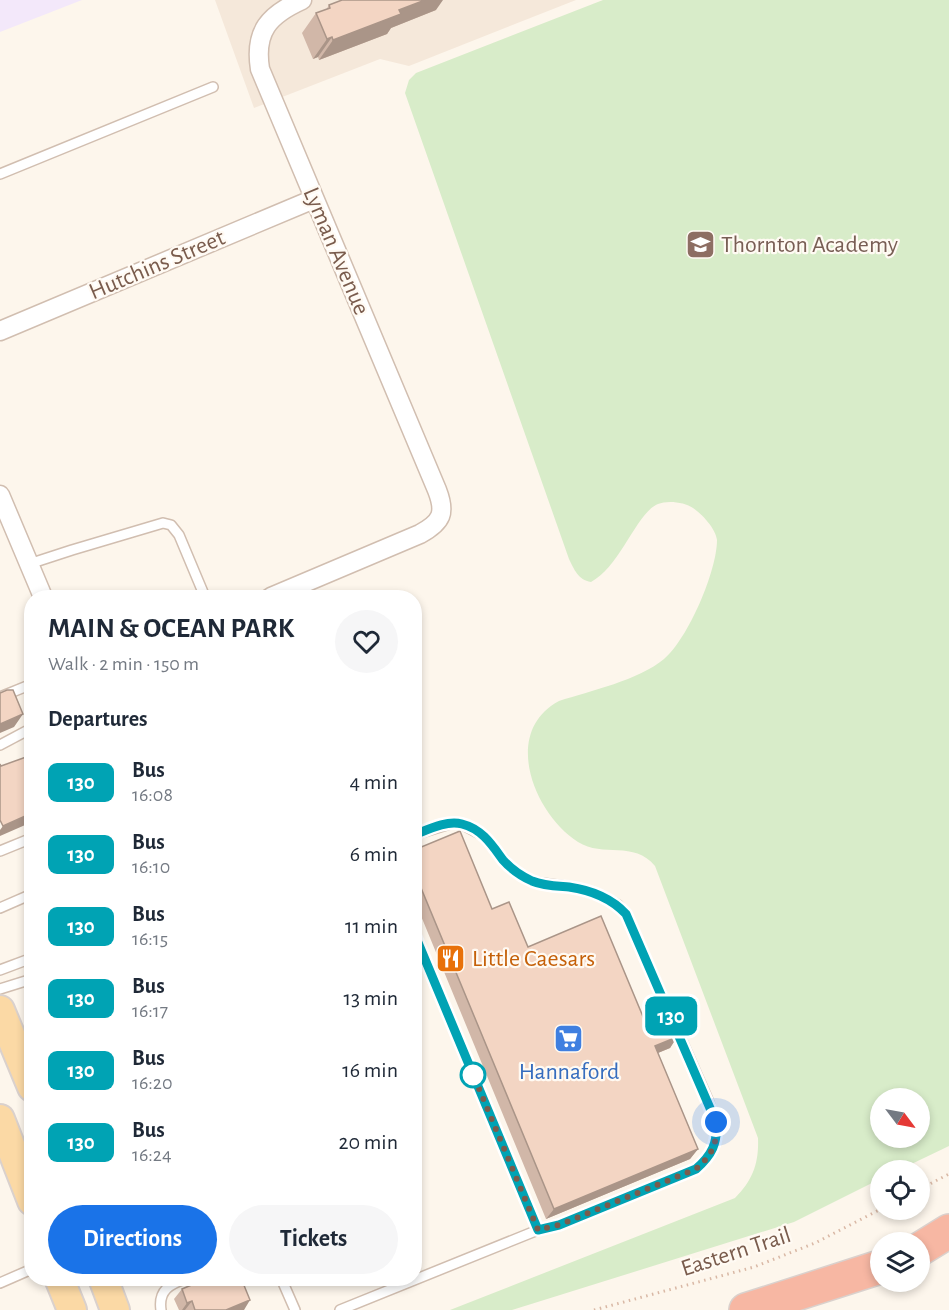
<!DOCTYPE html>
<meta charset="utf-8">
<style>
body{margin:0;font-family:"Alegreya Sans",sans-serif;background:#f6f6f7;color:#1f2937;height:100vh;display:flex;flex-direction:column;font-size:22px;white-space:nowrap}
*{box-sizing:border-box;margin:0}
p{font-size:20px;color:#747a83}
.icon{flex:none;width:33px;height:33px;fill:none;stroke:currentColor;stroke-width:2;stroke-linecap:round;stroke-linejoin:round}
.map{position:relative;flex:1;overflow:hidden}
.panel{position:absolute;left:24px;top:590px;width:398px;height:696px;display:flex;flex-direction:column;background:#fff;border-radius:24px;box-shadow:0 3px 9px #0003}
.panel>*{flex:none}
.badge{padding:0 12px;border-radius:9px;font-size:21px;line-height:39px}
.needle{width:39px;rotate:122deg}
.tools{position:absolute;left:870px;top:1088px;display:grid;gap:12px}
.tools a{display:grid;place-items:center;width:60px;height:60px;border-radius:50%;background:#fff;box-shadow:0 3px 9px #0003;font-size:30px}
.you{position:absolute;width:30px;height:30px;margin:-15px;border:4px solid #fff;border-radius:50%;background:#1a73e8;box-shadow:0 0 0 9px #1a73e833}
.map>.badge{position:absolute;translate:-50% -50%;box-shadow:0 0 0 3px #fff}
h2{padding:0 24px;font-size:22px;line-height:54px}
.round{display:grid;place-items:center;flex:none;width:63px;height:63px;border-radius:32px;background:#f6f6f7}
.head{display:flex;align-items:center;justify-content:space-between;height:102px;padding:0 24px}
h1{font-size:28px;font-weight:700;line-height:45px}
.button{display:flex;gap:12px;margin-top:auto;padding:12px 24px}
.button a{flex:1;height:69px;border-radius:36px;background:#1a73e8;color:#fff;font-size:24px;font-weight:700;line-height:69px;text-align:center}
.button a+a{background:#f6f6f7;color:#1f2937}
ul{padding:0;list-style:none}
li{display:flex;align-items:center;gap:18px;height:72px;padding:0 24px}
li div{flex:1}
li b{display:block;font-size:22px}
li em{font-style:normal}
li .badge{min-width:66px;font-weight:700;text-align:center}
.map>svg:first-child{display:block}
</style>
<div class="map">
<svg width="949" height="1310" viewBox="0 0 949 1310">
<rect width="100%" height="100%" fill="#fdf6ec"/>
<!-- residential -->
<path fill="#f5e8da" d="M215 0H576L409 66 380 59 254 108Z"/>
<!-- education -->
<path fill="#f3e8fa" d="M0 0H82L0 32Z"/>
<!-- green -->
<path fill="#d8ecc9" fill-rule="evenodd" d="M603 0H949V1146L899 1170H880V1179L794 1222 512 1310H450L735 1198C753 1180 759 1163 758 1138L655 866C634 840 603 858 578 842 534 814 501 732 559 701 590 691 639 680 664 659 688 639 717 571 717 540 716 529 702 514 693 508 685 502 667 500 658 504 637 512 620 567 591 582 578 580 574 569 569 559L405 93 409 80 416 73ZM880 1098H920V1137H880Z"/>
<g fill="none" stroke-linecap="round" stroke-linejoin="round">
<defs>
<path id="service" d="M0 174 213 87
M29 564 72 550 163 523 171 525 179 535 205 597
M0 697 32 684
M0 745 32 728
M0 851 32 838
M0 908 32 894
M414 933 538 1230
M0 970 32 958
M0 989 32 979
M281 1278 295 1310
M0 1283 32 1269
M161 1310C158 1290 170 1284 187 1278
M340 1310 538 1230 559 1225 696 1169C722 1147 719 1130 708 1100L626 914 618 905 602 896 571 887 534 882 513 870 482 835 463 825 453 823 414 835"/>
<path id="minor" d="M0 331 314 199
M0 495 43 597
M271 597 420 534C442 522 446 513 437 490L260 69C254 31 269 15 302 0"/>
<path id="primary" d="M0 1010 32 1087
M0 1119 32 1201
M59 1278 72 1310
M103 1278 115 1310"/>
<path id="motorway" d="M920 1249 949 1231
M746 1310 880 1267"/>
</defs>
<!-- service casing -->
<use href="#service" stroke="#d1beb0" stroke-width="12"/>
<!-- minor casing -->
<use href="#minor" stroke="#d1beb0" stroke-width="21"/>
<!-- primary casing -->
<use href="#primary" stroke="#dad1cd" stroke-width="32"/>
<!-- motorway casing -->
<use href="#motorway" stroke="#dad1cd" stroke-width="36"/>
<!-- path -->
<path stroke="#d9b8a5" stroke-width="3" stroke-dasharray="1.5 4.5" stroke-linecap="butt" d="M920 1189 949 1174
M594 1310 754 1267 815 1243 881 1209"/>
<!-- service -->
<use href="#service" stroke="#fff" stroke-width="9"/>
<!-- minor -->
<use href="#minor" stroke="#fff" stroke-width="18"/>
<!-- primary -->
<use href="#primary" stroke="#fbd9a5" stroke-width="28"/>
<!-- motorway -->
<use href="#motorway" stroke="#f7b7a3" stroke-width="33"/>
</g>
<!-- wall -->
<path fill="#d1b7a8" d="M329 5 436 10 391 28 387 34 319 60 318 57 313 59 302 33 316 13 326 10Z
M414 850 492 909 528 947 644 1019 677 1037 670 1048 658 1053 698 1149 690 1159 546 1219 414 899Z
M182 1289 244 1310H179L174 1299Z"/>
<!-- shaded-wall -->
<path fill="#aa9588" d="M425 0H443L436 10 391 28 387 34 319 60 333 40 399 10Z
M332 37 318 57 313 59 327 39Z
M23 714 14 727 0 733V724Z
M32 813V822L0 836V830L3 826Z
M677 1037 670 1048 648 1057 655 1046Z
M698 1149 690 1159 546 1219 554 1209Z
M250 1300 244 1310H226Z
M192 1301 185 1310H182L187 1303Z"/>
<!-- building -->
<path fill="#f3d5c3" stroke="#aa9588" stroke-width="1.5" d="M342 0H425L399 10 401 14 333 40 332 37 327 39 316 13 330 8 329 5Z
M7 690H13L23 714 0 724V693Z
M29 756 32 761V813L3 826 0 820V764L1 766Z
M460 831 492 909 509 902 528 947 601 916 644 1019 666 1010 677 1037 655 1046 698 1149 554 1209 414 871V850Z
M208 1278H241L250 1300 226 1310H195L192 1301 187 1303 182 1289Z"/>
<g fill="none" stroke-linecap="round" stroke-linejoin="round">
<defs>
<path id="line" d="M414 835C429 829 447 820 462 824 482 829 492 845 503 860 511 869 521 876 532 881 544 886 556 886 569 887 590 890 611 898 626 914L716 1122C718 1143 712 1155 696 1169L559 1225 538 1230 414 933"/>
</defs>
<!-- line casing -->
<use href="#line" stroke="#fff" stroke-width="14"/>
<!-- line -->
<use href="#line" stroke="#00a3b4" stroke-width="9"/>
<!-- walk -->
<path stroke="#7a5c4d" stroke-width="6" stroke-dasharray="0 10.8" d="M473 1075 470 1067 538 1230 559 1225 696 1169C712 1155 718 1143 716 1122"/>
</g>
<!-- icons -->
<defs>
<symbol id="school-square" viewBox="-11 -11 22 22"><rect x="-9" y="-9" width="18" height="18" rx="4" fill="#8d6e63" stroke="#fffaf3"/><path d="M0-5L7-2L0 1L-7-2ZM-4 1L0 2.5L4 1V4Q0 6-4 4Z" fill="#fff"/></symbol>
<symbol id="restaurant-square" viewBox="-11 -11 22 22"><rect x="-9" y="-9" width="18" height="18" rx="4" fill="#e8710a" stroke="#fffaf3"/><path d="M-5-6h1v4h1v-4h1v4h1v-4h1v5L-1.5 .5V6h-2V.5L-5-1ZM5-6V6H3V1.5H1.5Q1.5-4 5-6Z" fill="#fff"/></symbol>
<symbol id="supermarket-square" viewBox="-11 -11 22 22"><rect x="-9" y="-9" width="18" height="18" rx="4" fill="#3f7fe0" stroke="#fffaf3"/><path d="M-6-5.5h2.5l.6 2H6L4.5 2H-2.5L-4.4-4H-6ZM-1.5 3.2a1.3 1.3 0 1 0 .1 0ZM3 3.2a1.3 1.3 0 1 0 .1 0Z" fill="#fff"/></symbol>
</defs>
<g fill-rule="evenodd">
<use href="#school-square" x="684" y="228" width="33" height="33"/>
<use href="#restaurant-square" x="434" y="942" width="33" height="33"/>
<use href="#supermarket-square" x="552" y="1022" width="33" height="33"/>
</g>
<!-- markers -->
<circle fill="#fff" stroke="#00a3b4" stroke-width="3" cx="473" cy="1075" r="12"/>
<g text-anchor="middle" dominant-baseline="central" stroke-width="4.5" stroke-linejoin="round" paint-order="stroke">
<!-- education labels -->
<g font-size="24" fill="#785e54" stroke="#fffaf3" text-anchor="start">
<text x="721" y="245">Thornton Academy</text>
</g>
<!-- street labels -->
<g font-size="24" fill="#7a5c4d" stroke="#fffaf3">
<text transform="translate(336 251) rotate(67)">Lyman Avenue</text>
<text transform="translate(157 265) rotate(-23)">Hutchins Street</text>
<text transform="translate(736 1252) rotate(-18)">Eastern Trail</text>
</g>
<!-- food labels -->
<g font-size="24" fill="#c56008" stroke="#fffaf3" text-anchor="start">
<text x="472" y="959">Little Caesars</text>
</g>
<!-- shop labels -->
<g font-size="24" fill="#366cbe" stroke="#fffaf3">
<text x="569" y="1072">Hannaford</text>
</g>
</g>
</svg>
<div class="tools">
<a><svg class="needle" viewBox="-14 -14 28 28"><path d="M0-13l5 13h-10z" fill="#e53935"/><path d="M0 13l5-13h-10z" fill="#747a83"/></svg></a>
<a><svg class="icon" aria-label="locate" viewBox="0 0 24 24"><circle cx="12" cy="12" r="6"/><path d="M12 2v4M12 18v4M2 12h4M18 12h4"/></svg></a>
<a><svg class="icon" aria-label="layers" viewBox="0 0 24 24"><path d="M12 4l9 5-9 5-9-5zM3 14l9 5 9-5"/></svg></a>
</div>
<div class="you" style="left:716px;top:1122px"></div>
<b class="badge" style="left:671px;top:1016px;background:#00a3b4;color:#fff">130</b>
<section class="panel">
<div class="head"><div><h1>MAIN &amp; OCEAN PARK</h1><p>Walk · 2 min · 150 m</p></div><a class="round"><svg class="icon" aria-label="heart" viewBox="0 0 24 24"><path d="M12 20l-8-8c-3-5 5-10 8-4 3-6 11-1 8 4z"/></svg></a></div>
<h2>Departures</h2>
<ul>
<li><span class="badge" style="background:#00a3b4;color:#fff">130</span><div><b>Bus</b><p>16:08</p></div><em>4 min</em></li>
<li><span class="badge" style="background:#00a3b4;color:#fff">130</span><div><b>Bus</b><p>16:10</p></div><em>6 min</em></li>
<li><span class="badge" style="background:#00a3b4;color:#fff">130</span><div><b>Bus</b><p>16:15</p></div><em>11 min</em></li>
<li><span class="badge" style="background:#00a3b4;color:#fff">130</span><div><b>Bus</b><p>16:17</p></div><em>13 min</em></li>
<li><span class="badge" style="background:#00a3b4;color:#fff">130</span><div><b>Bus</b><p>16:20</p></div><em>16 min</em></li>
<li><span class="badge" style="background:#00a3b4;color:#fff">130</span><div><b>Bus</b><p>16:24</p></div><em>20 min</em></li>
</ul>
<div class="button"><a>Directions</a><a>Tickets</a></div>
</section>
</div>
